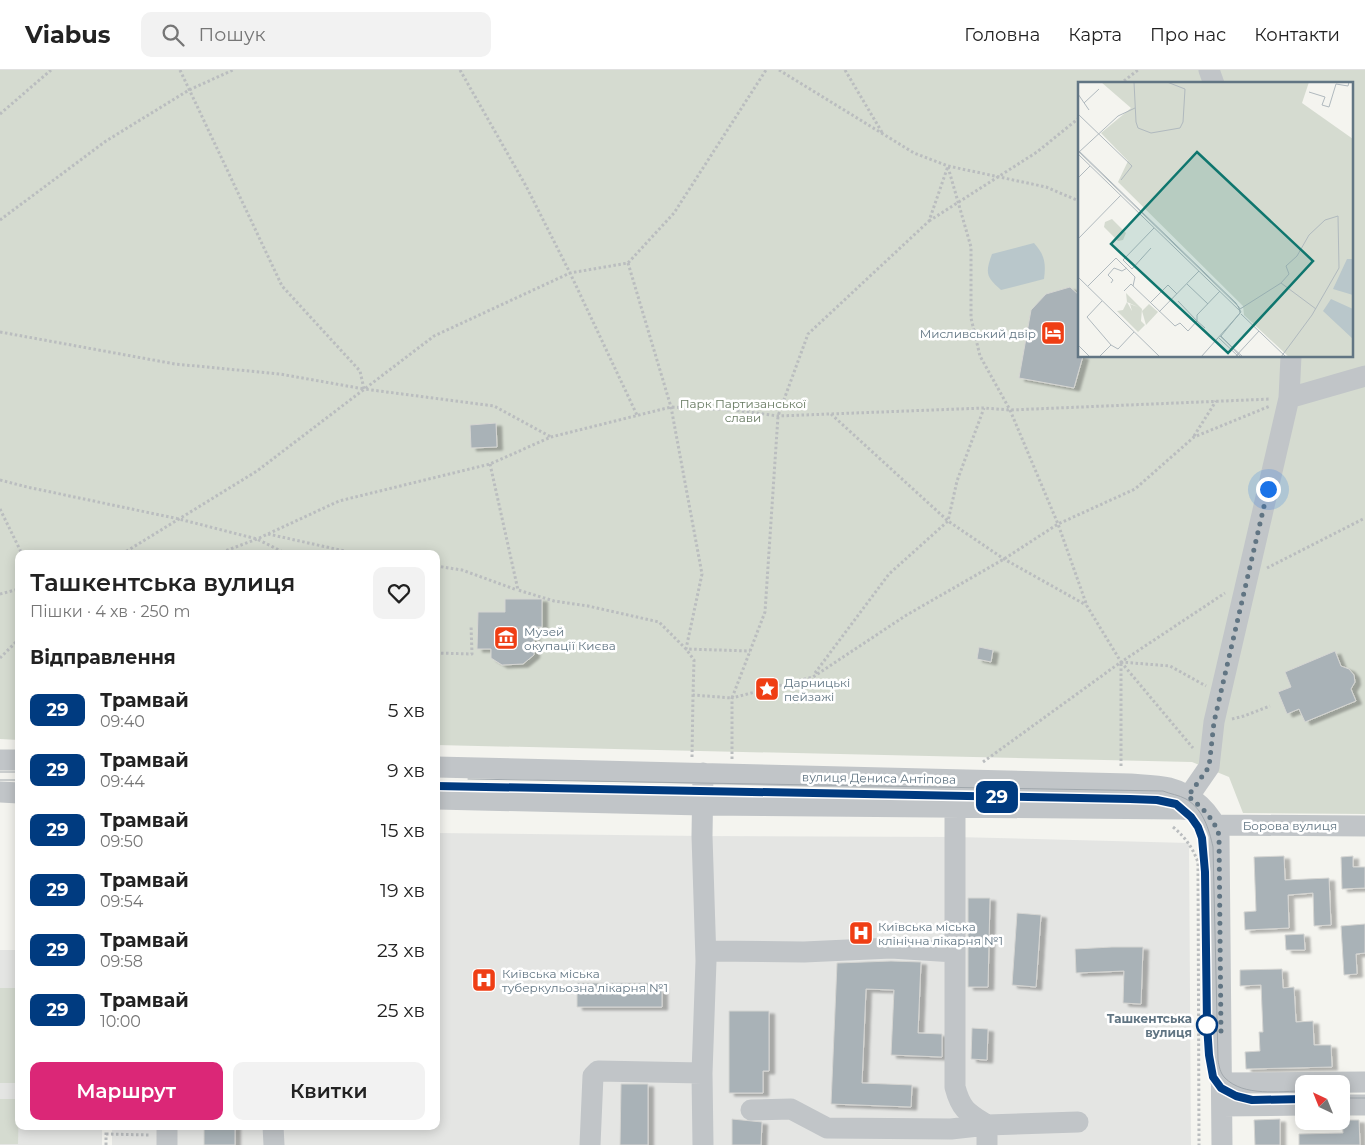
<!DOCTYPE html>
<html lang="uk">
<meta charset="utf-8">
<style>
body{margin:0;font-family:Montserrat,sans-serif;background:#f2f2f2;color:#222;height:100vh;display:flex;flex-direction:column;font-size:19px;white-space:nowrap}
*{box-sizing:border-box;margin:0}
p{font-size:16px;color:#767676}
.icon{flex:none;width:28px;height:28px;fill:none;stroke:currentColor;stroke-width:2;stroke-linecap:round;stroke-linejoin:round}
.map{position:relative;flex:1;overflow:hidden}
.sheet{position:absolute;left:15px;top:480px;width:425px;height:580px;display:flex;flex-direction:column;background:#fff;border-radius:10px;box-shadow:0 2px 12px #0003}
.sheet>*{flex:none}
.badge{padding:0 10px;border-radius:8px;font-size:18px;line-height:32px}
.needle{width:32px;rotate:317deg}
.tools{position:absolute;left:1295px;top:1005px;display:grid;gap:10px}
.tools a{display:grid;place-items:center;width:55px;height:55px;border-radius:10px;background:#fff;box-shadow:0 2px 12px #0003;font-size:25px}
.you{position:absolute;width:25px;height:25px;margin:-12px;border:4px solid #fff;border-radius:50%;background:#1a73e8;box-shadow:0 0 0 8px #1a73e833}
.map>.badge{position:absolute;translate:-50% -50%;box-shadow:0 0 0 2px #fff}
h2{padding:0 15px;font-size:19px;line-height:45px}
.round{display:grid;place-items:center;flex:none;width:52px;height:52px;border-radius:10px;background:#f2f2f2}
.overview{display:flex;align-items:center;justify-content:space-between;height:85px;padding:0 15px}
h1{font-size:24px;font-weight:600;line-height:38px}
.cta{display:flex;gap:10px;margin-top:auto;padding:10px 15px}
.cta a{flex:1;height:58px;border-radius:10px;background:#db2777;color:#fff;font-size:20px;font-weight:600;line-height:58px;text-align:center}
.cta a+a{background:#f2f2f2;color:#222}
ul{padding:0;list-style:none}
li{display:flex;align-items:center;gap:15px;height:60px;padding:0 15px}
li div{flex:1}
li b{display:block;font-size:19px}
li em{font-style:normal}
li .badge{min-width:55px;font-weight:700;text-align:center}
header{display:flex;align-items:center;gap:30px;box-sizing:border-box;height:70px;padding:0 25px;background:#fff;border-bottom:1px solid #e0e0e0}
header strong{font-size:24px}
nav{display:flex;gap:28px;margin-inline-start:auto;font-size:18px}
.search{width:350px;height:45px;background:#f2f2f2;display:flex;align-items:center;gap:12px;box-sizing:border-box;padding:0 18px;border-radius:10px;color:#767676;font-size:19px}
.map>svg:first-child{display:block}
</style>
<header>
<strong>Viabus</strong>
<div class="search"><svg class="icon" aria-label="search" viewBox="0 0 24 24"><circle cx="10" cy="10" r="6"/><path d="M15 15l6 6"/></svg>Пошук</div>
<nav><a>Головна</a><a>Карта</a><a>Про нас</a><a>Контакти</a></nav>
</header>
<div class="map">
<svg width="1365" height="1075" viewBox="0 0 1365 1075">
<defs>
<filter id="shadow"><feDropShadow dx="5.5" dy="3" stdDeviation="1" flood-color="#0004"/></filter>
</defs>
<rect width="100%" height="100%" fill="#f4f4ef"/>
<!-- built -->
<path fill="#e4e5e3" d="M436 763 702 766 955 767 1189 773 1191 1075H112V1056H436Z
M0 880H19V1056H102V1075H0Z"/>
<!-- green -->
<path fill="#d5dbd0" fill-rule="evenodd" d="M0 0H1365V744L1243 743 1229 707 1192 692 436 675V484H19V670L0 669ZM1079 14H1351V286H1079Z
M0 918H19V1013H0Z
M0 1029H19L18 1074H0Z"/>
<!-- water -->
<path fill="#b9c7cb" d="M1034 173C1045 185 1046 194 1044 209L1001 220C986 207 985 203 992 184Z"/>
<!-- building -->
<path fill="#a9b2b7" stroke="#d5d5d2" filter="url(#shadow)" d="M1070 217 1079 225V286H1083L1074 318 1019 308 1031 240 1046 224Z
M496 353 497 377 471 378 470 355Z
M505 529H542V557H534V585L523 594 502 595 491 588V579H477L478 542H505Z
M979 577 993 580 991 592 977 589Z
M1335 581 1341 596 1349 599 1354 605 1355 612 1351 619 1356 631 1305 652 1299 639 1287 644 1278 622 1291 617 1285 602Z
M1284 786 1285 810 1329 808 1331 855 1314 856 1313 823 1288 825 1289 858 1245 860 1244 842 1256 841 1254 787Z
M1353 786V797H1365V818L1342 819 1341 787Z
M968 828H990L988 917H968Z
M1017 843 1041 845 1036 917 1012 915Z
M1365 854V883L1356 884 1357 904 1344 905 1341 856Z
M1304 864 1305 880H1286L1285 865Z
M1112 877H1143L1141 934 1123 933 1124 901 1076 903 1075 879Z
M891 891 921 892 918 963 942 964V987L891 985 894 920 866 919 862 1013 912 1015 911 1037 831 1034 837 893Z
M1282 899 1283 918 1294 917 1296 952 1313 951 1314 975H1331L1332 997 1246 999 1245 982 1260 981 1259 962H1263L1261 915 1240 916V900Z
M577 913H662V937H577Z
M729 941H769V1001H763V1023H729Z
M972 958 988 959 987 990 971 989Z
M621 1014H648V1075H620Z
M732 1049 762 1052 761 1075H732Z
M1280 1049V1075H1255L1254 1050Z
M1342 1050H1359L1360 1075H1299V1064L1343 1063Z
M204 1056H235V1075H204Z"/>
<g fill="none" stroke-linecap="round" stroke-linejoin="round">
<!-- path -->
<path stroke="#babdbf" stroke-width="3" stroke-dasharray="2.5 2.5" stroke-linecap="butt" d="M180 0 282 216 360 301 364 319 494 336 551 367
M460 0 526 116 570 203 637 345
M779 0 914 83 948 96 1046 117 1079 131
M845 0 883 64
M1120 14 1138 0
M0 44 51 0
M948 97 971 177V248L980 286 1010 340 1058 454 1087 536 1121 592 1225 523
M0 150 106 71 189 20 233 0
M929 151 1037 82 1079 48
M628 193 671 337 702 504 686 579 750 581
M0 262 175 294 280 304 364 319
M831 344 948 451 1004 489 1086 535
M1194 366 1216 331
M490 394 518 520 554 531 588 536 659 552 686 579 694 590 693 625 732 628 765 542 778 346 808 264 929 151 948 96
M0 410 27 417 179 449 257 469 287 484
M0 439 22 484
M268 464 358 484
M122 484 257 401 434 266 570 203 628 193 674 143 766 0
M217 484 257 469 339 431 490 394 551 367 671 337 734 340 778 346 984 338 1010 340 1271 329
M436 496 462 500 517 520
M1267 498 1365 448
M0 524 19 519
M436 583 472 584 471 555
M0 588 16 572 19 563
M1121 592 1193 678
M815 603 889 504 948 451 957 411 984 338
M1232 649 1244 646 1270 636
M692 687 693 625
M732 689V628L813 607 905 546 1004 489 1058 454 1135 419 1194 367 1270 336
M983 692 1121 592 1170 596 1206 616
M1121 696V593
M1173 757C1186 768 1192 777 1198 792L1199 1075
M106 1064 149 1065
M106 1075V1056"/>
<!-- minor -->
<path stroke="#c1c5c8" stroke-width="21" d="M1209 0 1214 14
M1289 328 1365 306
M0 690H19
M436 697 1130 714C1143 715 1157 715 1169 718 1192 724 1212 743 1219 765L1222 1075
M0 722 19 723
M1189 726 1209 697 1214 652 1289 328 1291 286
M436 729 703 735 1181 739 1205 741
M955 738V1017C961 1040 968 1043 987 1055
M1216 755 1365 756
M706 881 804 882 891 878 955 882
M1221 1013 1365 1012
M1341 1035H1365
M1222 1036 1304 1035
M751 1040 791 1039 827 1058 951 1059 987 1055
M167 1056V1075
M273 1056 274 1075
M590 1075 593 1006 598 1001 702 1003
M703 1075 702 1003 706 891 702 766 703 703
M987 1075V1055L1078 1052"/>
<!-- tram -->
<path stroke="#a1a8ad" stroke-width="1" d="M0 702H19
M468 709 1163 721C1170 724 1179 725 1186 729 1203 739 1209 759 1213 777L1218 990C1219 996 1220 1003 1225 1008 1244 1027 1279 1021 1304 1021
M0 710H19
M436 716 1118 728 1157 729 1176 734 1191 747 1198 757 1203 768 1205 802 1207 955 1209 985 1213 1007 1216 1013 1221 1018 1237 1026 1252 1030 1304 1029
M1341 1028H1365"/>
</g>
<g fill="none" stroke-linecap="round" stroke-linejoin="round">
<defs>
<path id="line" d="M436 716 1130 729 1157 730 1176 734 1191 747 1198 757 1202 768 1205 802 1207 955 1209 985 1213 1007 1221 1018 1236 1026 1252 1030 1304 1029"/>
</defs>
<!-- line casing -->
<use href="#line" stroke="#fff" stroke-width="11"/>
<!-- line -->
<use href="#line" stroke="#003b80" stroke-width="8"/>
<!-- walk -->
<path stroke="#617583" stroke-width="5" stroke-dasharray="0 9" d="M1207 955 1221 963 1219 765C1214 748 1201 737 1188 726L1209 697 1214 652 1268 419"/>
</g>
<!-- icons -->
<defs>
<symbol id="hotel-square" viewBox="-11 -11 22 22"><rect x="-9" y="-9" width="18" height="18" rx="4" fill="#ef3e14" stroke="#fff"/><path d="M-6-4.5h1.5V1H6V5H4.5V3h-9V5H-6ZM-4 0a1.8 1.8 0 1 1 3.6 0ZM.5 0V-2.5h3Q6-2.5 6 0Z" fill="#fff"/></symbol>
<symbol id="museum-square" viewBox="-11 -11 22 22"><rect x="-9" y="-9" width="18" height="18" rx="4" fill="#ef3e14" stroke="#fff"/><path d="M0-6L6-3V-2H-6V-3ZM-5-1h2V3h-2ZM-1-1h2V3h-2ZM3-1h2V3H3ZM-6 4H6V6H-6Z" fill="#fff"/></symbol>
<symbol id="sight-square" viewBox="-11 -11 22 22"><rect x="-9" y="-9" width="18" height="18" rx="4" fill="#ef3e14" stroke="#fff"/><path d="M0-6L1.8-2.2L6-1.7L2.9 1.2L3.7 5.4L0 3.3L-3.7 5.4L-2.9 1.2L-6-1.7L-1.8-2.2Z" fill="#fff"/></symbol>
<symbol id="hospital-square" viewBox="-11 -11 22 22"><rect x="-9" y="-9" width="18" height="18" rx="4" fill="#ef3e14" stroke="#fff"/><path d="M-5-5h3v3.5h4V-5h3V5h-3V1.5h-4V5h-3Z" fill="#fff"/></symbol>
</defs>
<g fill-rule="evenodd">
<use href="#hotel-square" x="1039" y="249" width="28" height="28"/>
<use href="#museum-square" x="492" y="554" width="28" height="28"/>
<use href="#sight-square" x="753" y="605" width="28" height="28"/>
<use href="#hospital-square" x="847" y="849" width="28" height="28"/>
<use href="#hospital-square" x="470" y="896" width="28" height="28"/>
</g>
<!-- markers -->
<circle fill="#fff" stroke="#003b80" stroke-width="2.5" cx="1207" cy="955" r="10"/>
<g text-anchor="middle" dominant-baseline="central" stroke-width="5" stroke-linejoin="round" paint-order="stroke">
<!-- poi labels -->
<g font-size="12" fill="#617583" stroke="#fff" text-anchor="start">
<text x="1036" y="263" text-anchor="end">Мисливський двір</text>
<text x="524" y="561">Музей<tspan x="524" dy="14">окупації Києва</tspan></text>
<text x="784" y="612">Дарницькі<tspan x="784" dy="14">пейзажі</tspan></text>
<text x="878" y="856">Київська міська<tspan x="878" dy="14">клінічна лікарня №1</tspan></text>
<text x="502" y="903">Київська міська<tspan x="502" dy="14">туберкульозна лікарня №1</tspan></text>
</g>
<!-- park labels -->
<g font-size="12" fill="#667960" stroke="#fff">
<text x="743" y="333">Парк Партизанської<tspan x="743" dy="14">слави</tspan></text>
</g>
<!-- street labels -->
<g font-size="12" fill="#617583" stroke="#fff">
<text transform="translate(879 708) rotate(1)">вулиця Дениса Антіпова</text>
<text x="1290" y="755">Борова вулиця</text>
</g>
<!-- stop labels -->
<g font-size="12" font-weight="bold" fill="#617583" stroke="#fff" text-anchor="end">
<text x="1192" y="948">Ташкентська<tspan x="1192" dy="14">вулиця</tspan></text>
</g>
</g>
<!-- overview -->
<g transform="translate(1078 12)">
<rect width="275" height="275" fill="#f4f4ef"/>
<path d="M23 0H231L224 21 275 57V275H211L166 233 165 224 40 100 50 79 23 51 53 26ZM34 137 48 151 45 158 40 159 26 145 27 140ZM48 211 64 227 63 239 67 243 60 250 39 229 45 228 49 220 54 229 52 222 60 225 49 220ZM71 222 80 230 68 243 64 229Z" fill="#d5dbd0"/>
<path d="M269 177H275V213L255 207ZM253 217 275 227V257L245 229Z" fill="#b9c7cb"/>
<path fill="none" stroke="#b0b9be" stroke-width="1" d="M56 0 58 40 60 46 73 51 102 46 105 40 107 7 89 0M231 10 247 15 244 23 251 25 258 2 270 4 271 0M0 12 11 28M6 21 21 7M0 32 54 84 43 98M0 68 158 221 163 230M0 69 161 225 162 231 143 254 163 275M0 71 40 34 57 26M0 72 162 229M0 96 12 84M0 157 43 113M73 166 54 187 45 178 76 146M0 195 82 275M33 201 35 198 30 193 36 186 44 189 49 186M203 201 238 227M109 202 130 222M10 204 38 176 57 195 55 204M46 209 53 202 97 244 102 241 110 249 119 239 127 246M24 219 9 235 33 263M100 219 119 239V233L142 209M72 221 90 203 99 212M162 227 203 201 211 192 208 184 219 174 231 153 247 138 260 134 261 186 234 233 203 275M81 230 121 189M163 232 208 275M142 254 165 275M141 256 161 275M0 263 12 275M21 275 33 263 40 267 56 250M123 275 163 230M157 275 181 249"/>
<path fill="#0f766e" fill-opacity="0.15" stroke="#0f766e" stroke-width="2.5" d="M119 70 235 179 150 271 33 162Z"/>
<rect width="275" height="275" fill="none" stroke="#617583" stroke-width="2.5"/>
</g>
</svg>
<div class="tools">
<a><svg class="needle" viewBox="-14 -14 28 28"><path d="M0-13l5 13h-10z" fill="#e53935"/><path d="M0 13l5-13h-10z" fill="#767676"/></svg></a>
</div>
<div class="you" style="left:1268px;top:419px"></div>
<b class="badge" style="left:997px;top:727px;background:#003b80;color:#fff">29</b>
<section class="sheet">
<div class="overview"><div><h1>Ташкентська вулиця</h1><p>Пішки · 4 хв · 250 m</p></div><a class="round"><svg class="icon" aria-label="heart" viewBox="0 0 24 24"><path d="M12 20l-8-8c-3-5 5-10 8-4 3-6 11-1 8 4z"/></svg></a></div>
<h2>Відправлення</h2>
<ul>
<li><span class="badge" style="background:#003b80;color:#fff">29</span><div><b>Трамвай</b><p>09:40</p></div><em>5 хв</em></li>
<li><span class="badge" style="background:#003b80;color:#fff">29</span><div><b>Трамвай</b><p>09:44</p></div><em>9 хв</em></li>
<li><span class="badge" style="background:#003b80;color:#fff">29</span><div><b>Трамвай</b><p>09:50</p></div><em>15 хв</em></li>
<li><span class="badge" style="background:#003b80;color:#fff">29</span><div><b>Трамвай</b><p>09:54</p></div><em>19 хв</em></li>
<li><span class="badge" style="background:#003b80;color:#fff">29</span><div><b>Трамвай</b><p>09:58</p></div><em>23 хв</em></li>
<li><span class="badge" style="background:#003b80;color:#fff">29</span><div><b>Трамвай</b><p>10:00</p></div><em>25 хв</em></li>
</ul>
<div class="cta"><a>Маршрут</a><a>Квитки</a></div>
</section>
</div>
